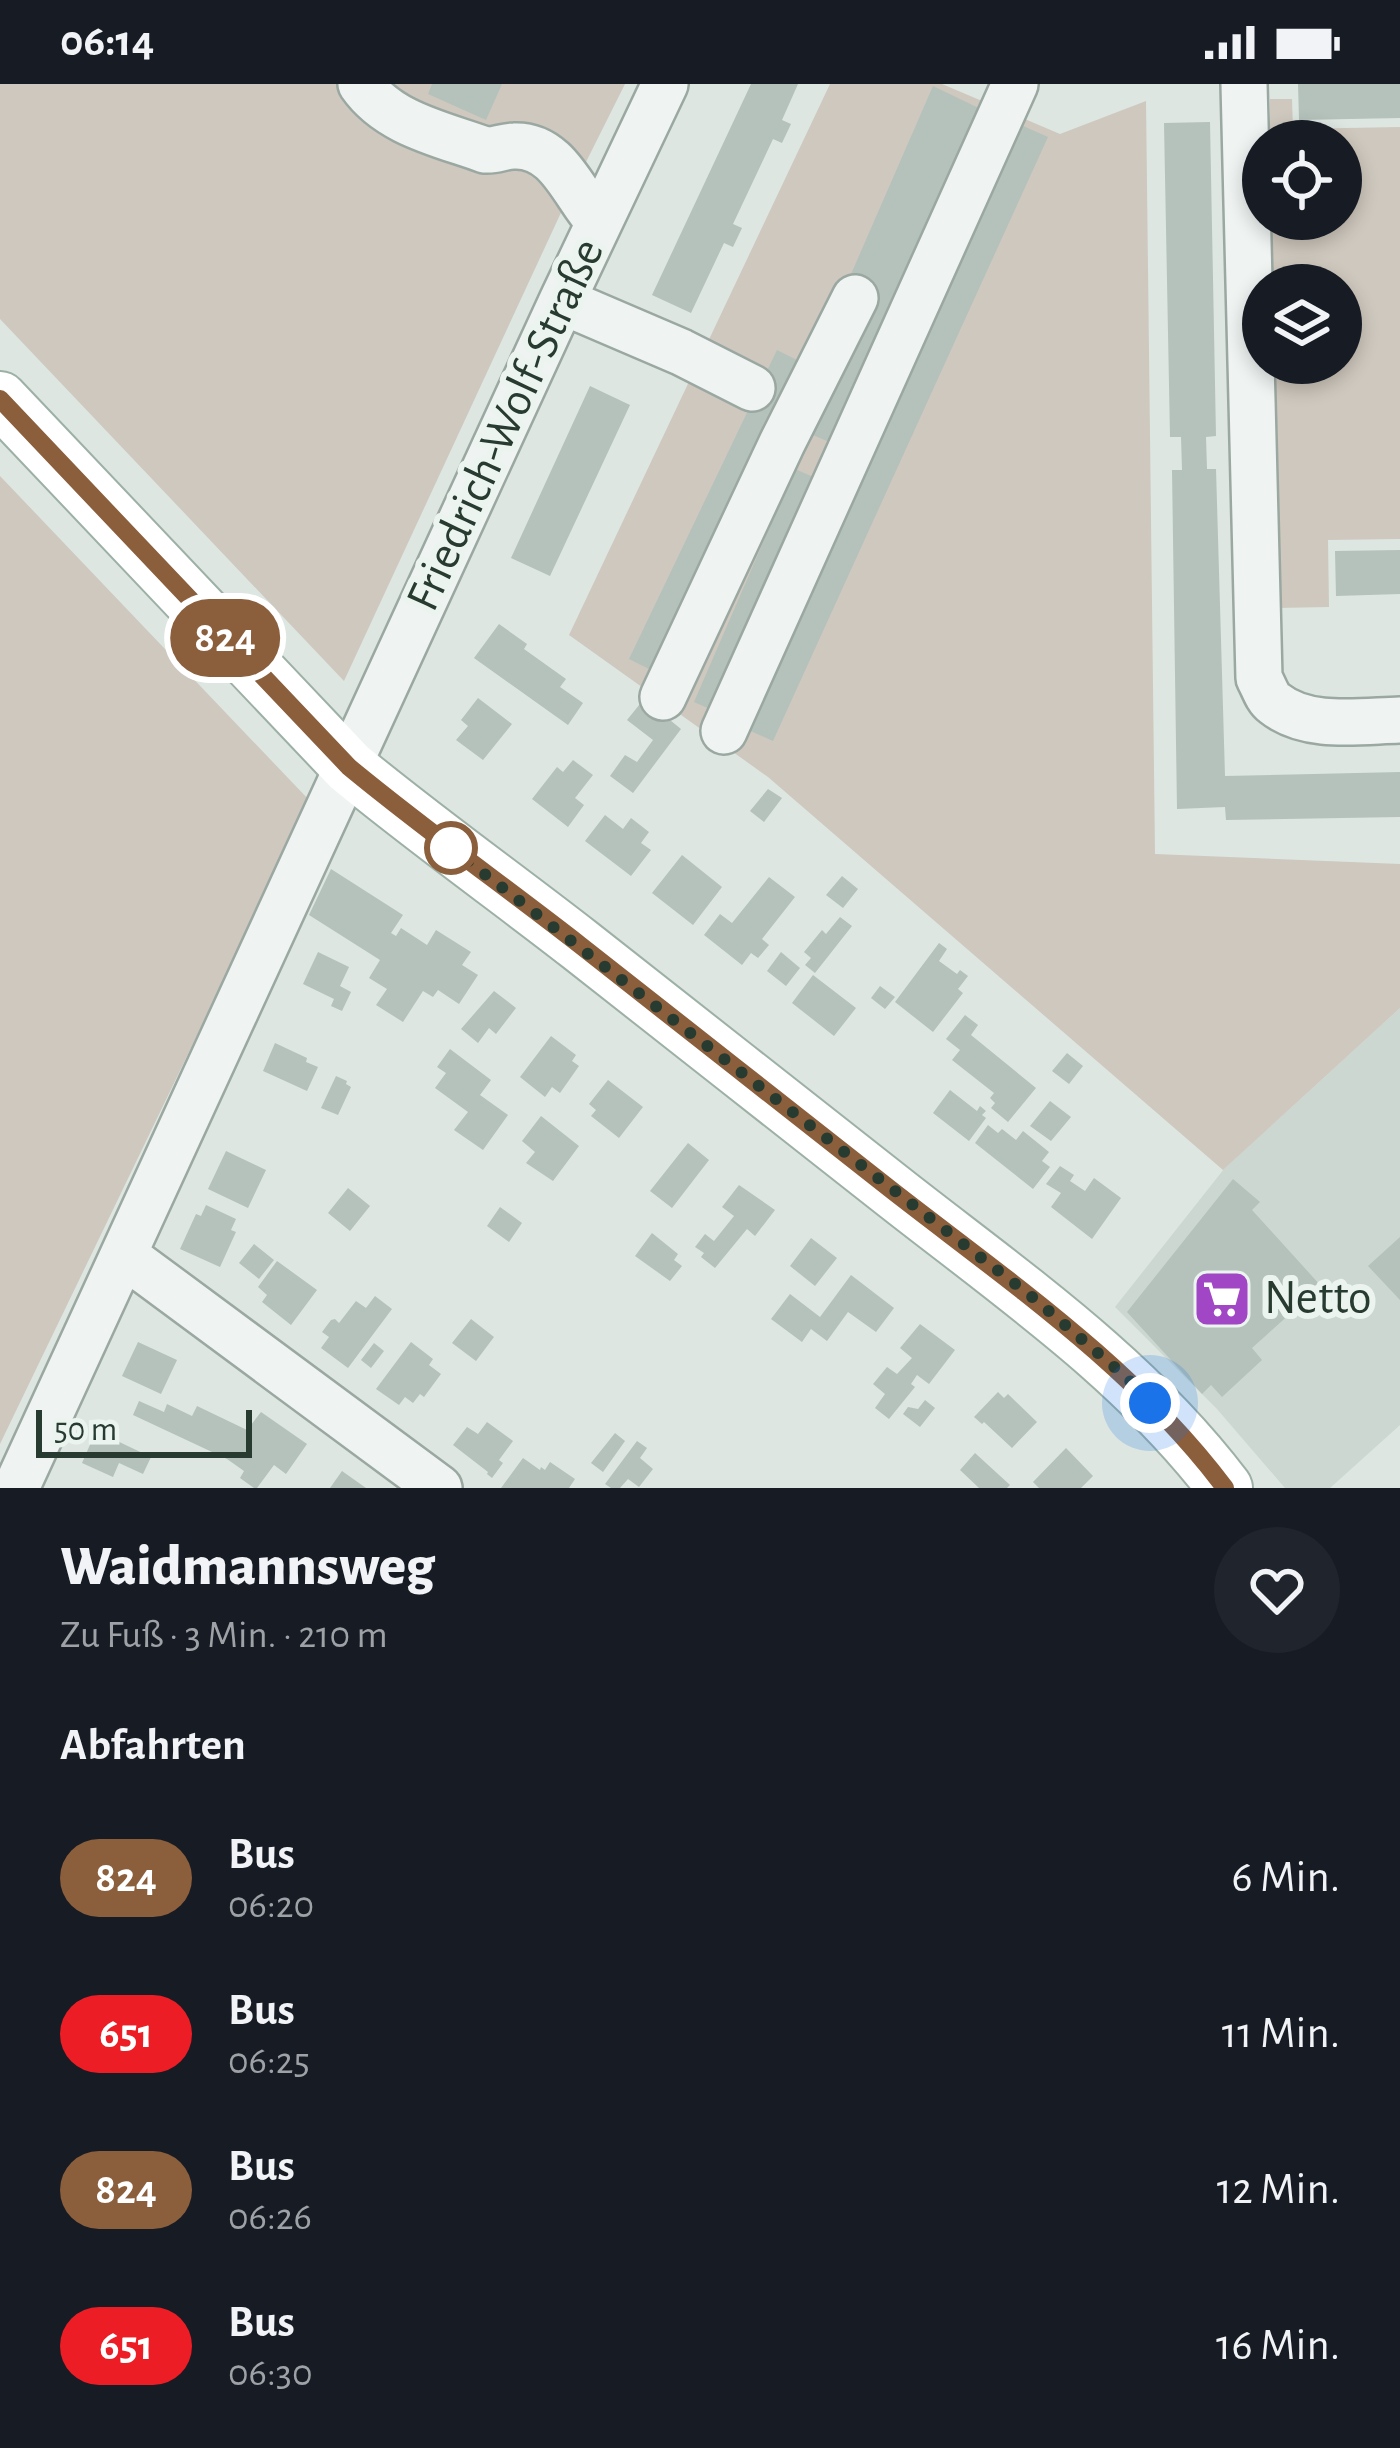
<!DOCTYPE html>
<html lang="de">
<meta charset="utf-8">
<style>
body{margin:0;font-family:"Alegreya Sans",sans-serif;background:#20242c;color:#f1f3f6;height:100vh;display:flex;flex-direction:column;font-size:45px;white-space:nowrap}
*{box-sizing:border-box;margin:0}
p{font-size:39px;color:#9ea1a6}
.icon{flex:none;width:66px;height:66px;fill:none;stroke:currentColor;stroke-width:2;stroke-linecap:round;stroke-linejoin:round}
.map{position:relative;height:1404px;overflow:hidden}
.side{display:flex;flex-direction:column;background:#171b24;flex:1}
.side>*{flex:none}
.badge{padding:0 24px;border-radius:39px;font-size:42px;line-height:78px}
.controls{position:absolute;left:1242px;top:36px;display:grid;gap:24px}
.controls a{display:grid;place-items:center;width:120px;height:120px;border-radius:50%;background:#171b24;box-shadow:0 6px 18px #0003;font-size:60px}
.scale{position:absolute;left:36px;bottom:30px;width:216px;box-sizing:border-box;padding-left:12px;border:6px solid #273b31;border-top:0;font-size:33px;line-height:42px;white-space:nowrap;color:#273b31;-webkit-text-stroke:9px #ecf4ef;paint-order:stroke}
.you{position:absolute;width:60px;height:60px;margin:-30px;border:9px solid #fff;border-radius:50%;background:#1a73e8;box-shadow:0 0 0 18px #1a73e833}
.map>.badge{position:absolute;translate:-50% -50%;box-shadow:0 0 0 6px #fff}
h2{padding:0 60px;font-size:45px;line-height:108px}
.round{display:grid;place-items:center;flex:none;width:126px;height:126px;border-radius:63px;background:#20242c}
.headline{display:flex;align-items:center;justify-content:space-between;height:204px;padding:0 60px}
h1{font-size:57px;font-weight:800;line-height:90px}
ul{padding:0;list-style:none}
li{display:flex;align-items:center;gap:36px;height:156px;padding:0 60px}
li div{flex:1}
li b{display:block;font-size:45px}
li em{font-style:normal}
li .badge{min-width:132px;font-weight:700;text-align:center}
.status{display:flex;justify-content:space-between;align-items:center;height:84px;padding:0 60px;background:#171b24;direction:ltr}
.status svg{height:33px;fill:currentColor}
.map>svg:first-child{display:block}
</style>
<div class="status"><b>06:14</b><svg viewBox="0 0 49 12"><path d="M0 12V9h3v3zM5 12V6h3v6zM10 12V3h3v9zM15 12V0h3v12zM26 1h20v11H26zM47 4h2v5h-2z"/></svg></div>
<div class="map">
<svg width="1400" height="1404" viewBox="0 0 1400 1404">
<rect width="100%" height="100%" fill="#dde6e1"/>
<!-- built -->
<path fill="#cbd7d0" d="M1400 924V1341L1330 1404H1285L1217 1325 1115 1223 1224 1085Z"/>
<!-- green -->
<path fill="#cfc8be" d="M0 0H625L565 120 344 597 0 235Z
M830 0H942L1060 50 1146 17 1155 770 1400 780V924L1223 1086 768 693 569 551Z
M1270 15H1292L1293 45 1400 43V455L1328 456 1329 523 1276 524 1273 279H1341V201H1272L1271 135H1341V57H1270Z
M0 392 310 717 0 1360Z"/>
<!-- building -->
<path fill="#b4c2bb" d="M432 0H502L486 36 428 10Z
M751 0H798L782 36 791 40 782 59 773 55 733 140 742 144 733 163 724 159 691 229 652 211Z
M1298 0H1400V34L1299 36Z
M933 2 987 28 836 361 813 351 876 209 848 197Z
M1210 38 1216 352 1206 353 1207 385H1216L1225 692 1400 688V733L1226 736 1225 723 1177 725 1172 386H1182L1181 353H1170L1164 39Z
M1021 41 1048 53 773 657 746 645Z
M777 266 801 278 653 587 629 575Z
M590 302 630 321 550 492 511 474Z
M795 385 820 396 719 629 694 618Z
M1400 466V510L1336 512 1335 467Z
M499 540 527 560 524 565 566 595 560 603 583 619 568 641 474 574Z
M478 614 512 640 483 676 456 656 468 642 461 636Z
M644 615 681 645 633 709 610 692 625 671 637 678 653 656 627 636Z
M573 676 593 691 575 714 584 721 568 743 532 715 557 683 563 688Z
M768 705 782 714 764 738 750 727Z
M605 731 623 745 631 734 649 748 641 759 651 766 631 792 585 757Z
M682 771 722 803 693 841 652 809Z
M331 785 403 831 391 849 396 852 401 844 427 861 436 846 471 868 462 881 478 891 459 920 438 906 433 913 423 907 403 938 376 921 387 905 369 894 380 876 309 831Z
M842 792 858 805 843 824 826 811Z
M769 793 795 813 762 855 769 861 758 874 751 869 742 881 704 851 720 830 732 839Z
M840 833 852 842 815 889 805 881 811 874 804 868 822 846 826 850Z
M939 859 947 865 939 877 957 890 960 886 968 892 958 905 963 909 933 948 895 918Z
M318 868 349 883 340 902 351 908 342 927 331 922 334 915 303 900Z
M781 868 800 884 786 902 767 887Z
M813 891 856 924 834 952 792 919Z
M880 902 895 913 885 925 871 914Z
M494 907 516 924 496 950 489 944 478 959 461 945Z
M965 931 978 941 971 951 1036 1004 1008 1038 991 1024 995 1019 990 1014 994 1009 952 976 960 966 946 955Z
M551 952 576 971 572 977 579 982 560 1009 552 1003 545 1013 520 993Z
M275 959 307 974 306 978 318 983 307 1007 263 987Z
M450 965 491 996 480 1011 508 1031 483 1066 454 1046 468 1028 435 1004 446 989 437 983Z
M1067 969 1083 982 1069 1000 1052 987Z
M336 992 347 997 346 1000 351 1003 338 1031 321 1024Z
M608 996 643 1023 619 1054 591 1032 596 1026 589 1020Z
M950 1006 977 1027 980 1022 986 1027 982 1031 986 1034 969 1057 933 1029Z
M1050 1017 1071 1033 1051 1057 1030 1042Z
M541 1032 579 1062 553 1097 526 1079 535 1068 522 1057Z
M988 1041 998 1049 1002 1045 1016 1056 1023 1047 1049 1068 1042 1077 1050 1083 1033 1105 975 1059Z
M688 1059 709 1076 672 1124 650 1107Z
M226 1067 266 1086 248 1124 208 1105Z
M1060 1082 1074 1091 1070 1097 1085 1107 1094 1094 1121 1114 1092 1155 1051 1123 1061 1109 1046 1100Z
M1233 1095 1260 1118 1252 1126 1321 1202 1252 1264 1262 1276 1222 1313 1211 1301 1202 1310 1127 1228Z
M739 1101 775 1126 755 1152 747 1145 715 1184 701 1173 704 1169 695 1163 705 1150 714 1157 734 1132 722 1123Z
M348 1104 370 1122 350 1147 328 1129Z
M206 1121 236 1135 231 1146 236 1148 220 1183 180 1165 196 1130 201 1132Z
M500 1123 522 1139 509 1158 487 1142Z
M652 1149 678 1170 674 1176 682 1182 670 1197 635 1172Z
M1400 1153V1216L1368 1182Z
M811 1154 837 1174 815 1202 790 1182Z
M254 1160 274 1176 259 1195 239 1179Z
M277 1177 317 1206 291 1241 262 1218 267 1211 258 1203Z
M851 1191 894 1224 876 1248 848 1228 827 1257 811 1245 802 1258 771 1235 790 1210 820 1233Z
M375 1212 392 1225 348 1284 321 1264 329 1253 322 1248 331 1236 335 1235 339 1239 356 1217 366 1224Z
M471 1235 494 1253 476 1277 452 1259Z
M920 1240 955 1266 929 1300 917 1291 911 1300 915 1303 889 1335 875 1324 885 1310 873 1300 887 1283 897 1290 912 1274 900 1264Z
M138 1258 177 1276 161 1310 122 1292Z
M411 1258 433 1275 429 1281 441 1290 424 1313 420 1310 413 1319 405 1313 399 1321 376 1305Z
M374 1259 384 1267 371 1284 361 1276Z
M998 1308 1004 1314 1008 1310 1037 1338 1012 1364 984 1338 982 1340 974 1333Z
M925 1316 935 1324 920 1343 903 1330 908 1323 918 1325Z
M139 1317 164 1328 167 1320 192 1332 197 1322 247 1346 261 1328 307 1360 286 1390 274 1381 257 1404H254L240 1394 244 1387 227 1375 133 1331Z
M487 1338 513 1357 499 1376 503 1379 492 1394 487 1390 488 1388 453 1361 467 1343 478 1350Z
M96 1347 151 1373 143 1390 119 1379 113 1393 82 1379Z
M615 1349 625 1357 603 1388 591 1379Z
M637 1357 647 1364 640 1374 653 1385 639 1403 628 1395 620 1404H611L605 1400Z
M1066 1364 1093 1392 1081 1404H1039L1033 1398Z
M975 1369 1010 1401 1007 1404H979L960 1386Z
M523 1374 540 1386 541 1383 545 1386 550 1378 575 1395 569 1404H501Z
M342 1387 366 1404H330Z"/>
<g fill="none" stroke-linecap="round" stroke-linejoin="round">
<defs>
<path id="minor" d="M361 0C389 40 441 50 485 66 496 67 503 62 514 62 559 60 574 112 599 138
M1244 0 1259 594C1264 603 1267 614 1274 619 1307 646 1360 637 1400 636
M562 217 681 268 752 304
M663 613 782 359 855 214
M724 647 1015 0
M124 1171 439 1404
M16 1404 562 217 665 0"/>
<path id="major" d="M0 315 349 683C424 745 503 801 580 861 685 943 789 1026 894 1108 1011 1200 1134 1284 1225 1404"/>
</defs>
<!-- minor casing -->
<use href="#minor" stroke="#9ba8a2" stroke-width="50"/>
<!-- major casing -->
<use href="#major" stroke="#9db0a6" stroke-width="58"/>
<!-- minor -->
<use href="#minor" stroke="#eff4f2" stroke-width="45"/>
<!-- major -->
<use href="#major" stroke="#fff" stroke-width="54"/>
</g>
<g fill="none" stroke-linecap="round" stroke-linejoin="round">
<defs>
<path id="line" d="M0 315 349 683C424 745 503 801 580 861 685 943 789 1026 894 1108 1011 1199 1135 1284 1225 1404"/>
</defs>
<!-- line casing -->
<use href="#line" stroke="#fff" stroke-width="27"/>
<!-- line -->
<use href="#line" stroke="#8b5e3c" stroke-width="18"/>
<!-- walk -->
<path stroke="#273b31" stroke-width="12" stroke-dasharray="0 21.6" d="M451 764 1036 1216 1127 1294 1150 1319"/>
</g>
<!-- icons -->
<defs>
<symbol id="supermarket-square" viewBox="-11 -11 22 22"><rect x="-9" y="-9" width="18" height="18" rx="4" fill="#a147c5" stroke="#ecf4ef"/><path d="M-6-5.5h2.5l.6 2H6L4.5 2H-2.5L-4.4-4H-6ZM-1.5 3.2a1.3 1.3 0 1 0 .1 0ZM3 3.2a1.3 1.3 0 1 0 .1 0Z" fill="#fff"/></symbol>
</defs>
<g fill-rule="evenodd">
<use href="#supermarket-square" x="1189" y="1182" width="66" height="66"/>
</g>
<!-- markers -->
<circle fill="#fff" stroke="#8b5e3c" stroke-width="6" cx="451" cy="764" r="24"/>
<g text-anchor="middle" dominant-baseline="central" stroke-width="12" stroke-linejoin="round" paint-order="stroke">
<!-- street labels -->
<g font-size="48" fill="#273b31" stroke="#ecf4ef">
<text transform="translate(506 341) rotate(-65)">Friedrich-Wolf-Straße</text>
</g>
<!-- poi labels -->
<g font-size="48" fill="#273b31" stroke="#ecf4ef" text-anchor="start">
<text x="1264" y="1215">Netto</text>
</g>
</g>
</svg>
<div class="controls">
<a><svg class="icon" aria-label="locate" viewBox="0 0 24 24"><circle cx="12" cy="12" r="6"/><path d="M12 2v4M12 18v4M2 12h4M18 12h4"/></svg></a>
<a><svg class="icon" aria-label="layers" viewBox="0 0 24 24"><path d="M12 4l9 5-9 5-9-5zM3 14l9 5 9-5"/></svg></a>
</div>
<div class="scale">50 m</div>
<div class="you" style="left:1150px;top:1319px"></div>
<b class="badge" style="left:225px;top:554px;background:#8b5e3c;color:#fff">824</b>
</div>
<section class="side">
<div class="headline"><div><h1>Waidmannsweg</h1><p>Zu Fuß · 3 Min. · 210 m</p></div><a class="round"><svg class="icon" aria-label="heart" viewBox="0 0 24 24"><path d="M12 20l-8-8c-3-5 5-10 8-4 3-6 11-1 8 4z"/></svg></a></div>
<h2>Abfahrten</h2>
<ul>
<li><span class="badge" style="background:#8b5e3c;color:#fff">824</span><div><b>Bus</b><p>06:20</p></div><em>6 Min.</em></li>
<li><span class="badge" style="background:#ed1d25;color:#fff">651</span><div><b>Bus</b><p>06:25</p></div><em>11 Min.</em></li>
<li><span class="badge" style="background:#8b5e3c;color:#fff">824</span><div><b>Bus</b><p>06:26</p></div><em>12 Min.</em></li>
<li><span class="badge" style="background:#ed1d25;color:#fff">651</span><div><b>Bus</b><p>06:30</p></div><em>16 Min.</em></li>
</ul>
</section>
